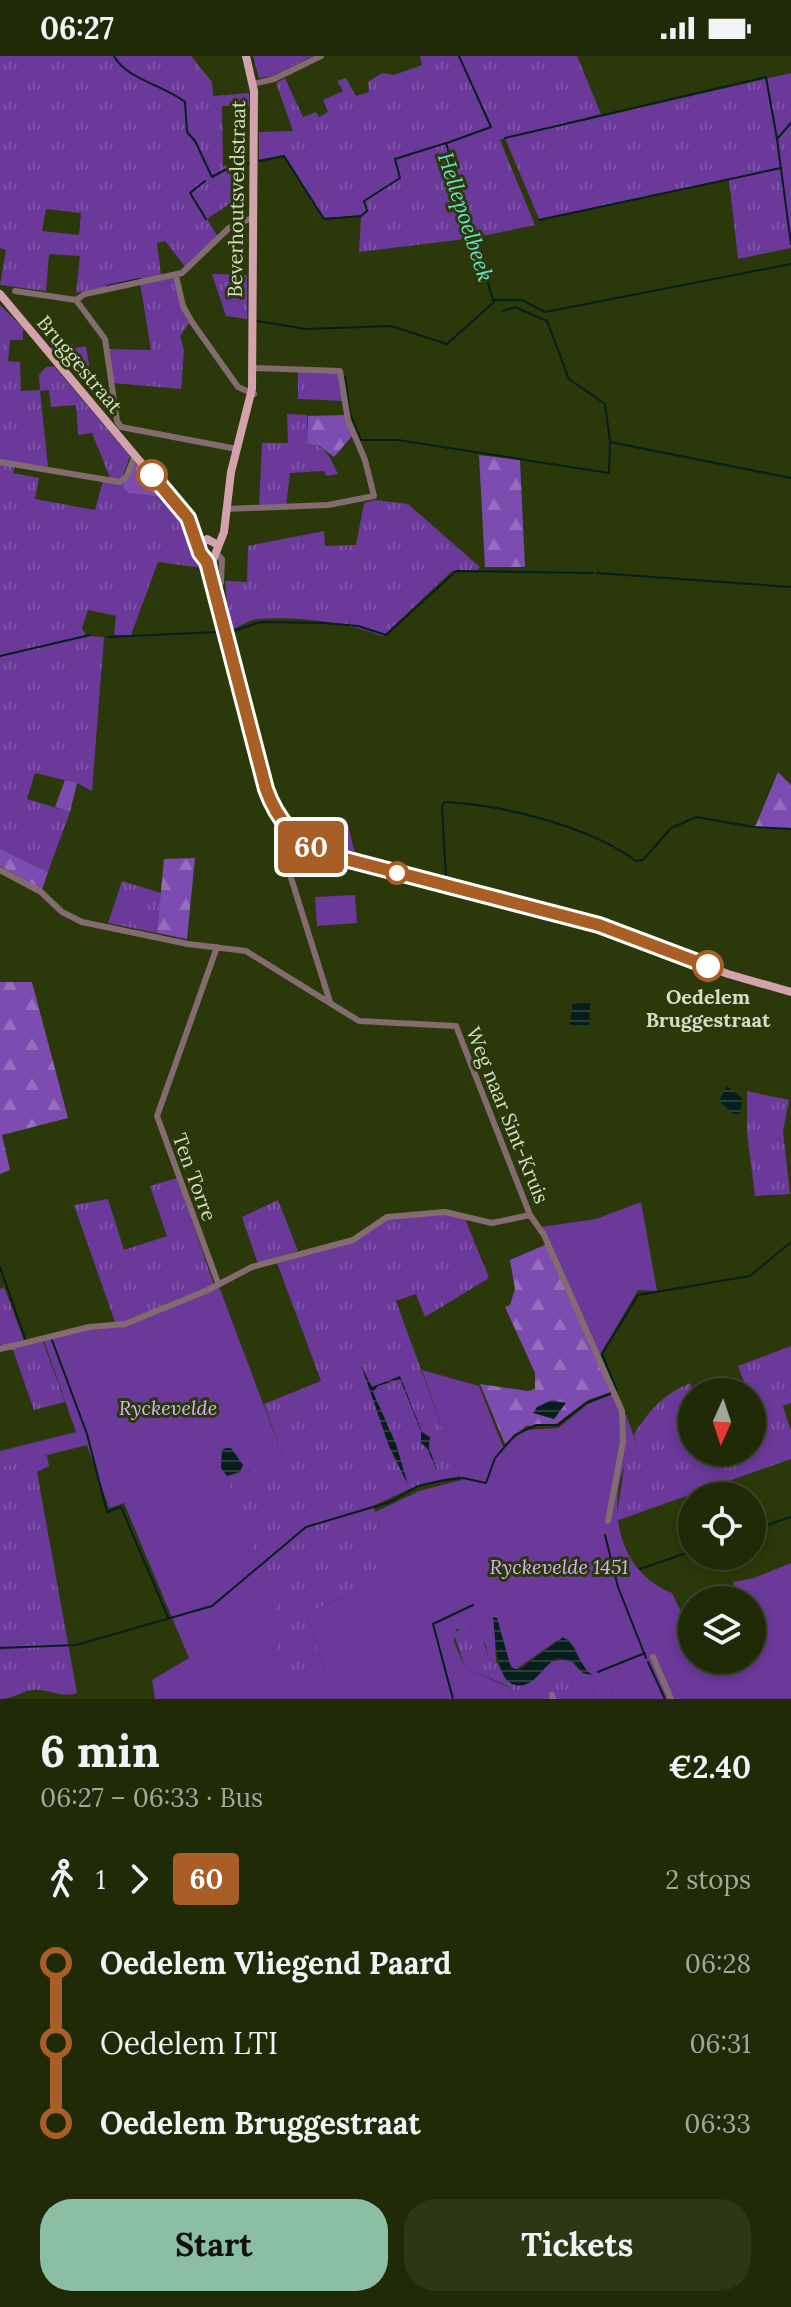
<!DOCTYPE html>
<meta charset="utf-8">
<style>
body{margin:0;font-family:Lora,serif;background:#2d3615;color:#f1f3f6;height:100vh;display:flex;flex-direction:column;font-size:30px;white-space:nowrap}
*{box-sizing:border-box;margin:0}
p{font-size:26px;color:#a2a79b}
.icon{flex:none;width:44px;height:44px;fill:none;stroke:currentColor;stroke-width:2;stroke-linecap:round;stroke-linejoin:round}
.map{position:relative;height:1643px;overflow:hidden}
.side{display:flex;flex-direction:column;background:#202a07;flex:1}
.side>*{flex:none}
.badge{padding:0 16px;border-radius:6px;font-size:28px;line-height:52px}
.needle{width:52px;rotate:183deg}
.tools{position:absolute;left:678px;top:1322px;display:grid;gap:16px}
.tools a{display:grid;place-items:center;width:88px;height:88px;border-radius:50%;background:#202a07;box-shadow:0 4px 12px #0003,0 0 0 2px #3d4628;font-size:40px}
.map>.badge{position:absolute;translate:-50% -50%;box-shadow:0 0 0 4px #fff}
.legs{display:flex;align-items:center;gap:12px;height:88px;padding:0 40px;font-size:26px}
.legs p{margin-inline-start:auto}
.head{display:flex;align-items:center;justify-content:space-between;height:136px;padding:0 40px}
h1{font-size:44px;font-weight:700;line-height:60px}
.primary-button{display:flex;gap:16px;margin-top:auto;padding:16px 40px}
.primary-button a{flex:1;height:92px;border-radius:32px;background:#8abfa5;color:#111;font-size:32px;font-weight:700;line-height:92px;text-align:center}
.primary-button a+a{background:#2d3615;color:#f1f3f6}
ul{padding:0 40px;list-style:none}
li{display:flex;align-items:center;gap:28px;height:80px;font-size:30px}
li i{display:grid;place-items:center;width:12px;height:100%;margin:0 10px;background:currentColor}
li i::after{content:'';width:20px;height:20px;margin:-10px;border:6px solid;border-radius:50%;background:#202a07}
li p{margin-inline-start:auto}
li:first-child i{background:linear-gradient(#0000 50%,currentColor 0)}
li:last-child i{background:linear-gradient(currentColor 50%,#0000 0)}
.status{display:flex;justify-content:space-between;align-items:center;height:56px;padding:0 40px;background:#202a07;direction:ltr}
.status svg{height:22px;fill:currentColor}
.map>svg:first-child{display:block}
</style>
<div class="status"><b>06:27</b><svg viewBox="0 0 49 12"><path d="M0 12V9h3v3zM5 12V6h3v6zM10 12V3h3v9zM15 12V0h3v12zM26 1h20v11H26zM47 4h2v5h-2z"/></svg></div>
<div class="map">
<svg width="791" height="1643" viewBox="0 0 791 1643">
<defs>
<pattern id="grass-tufts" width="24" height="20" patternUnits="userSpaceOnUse" patternTransform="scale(2)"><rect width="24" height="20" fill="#6a3999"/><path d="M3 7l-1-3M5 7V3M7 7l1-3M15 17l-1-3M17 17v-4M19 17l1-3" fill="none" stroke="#7e55a6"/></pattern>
<pattern id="forest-firs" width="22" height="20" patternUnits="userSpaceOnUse" patternTransform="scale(2)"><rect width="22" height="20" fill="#7d4cb0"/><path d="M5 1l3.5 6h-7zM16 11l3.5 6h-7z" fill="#946ebc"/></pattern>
<pattern id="water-rules" width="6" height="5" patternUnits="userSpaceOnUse" patternTransform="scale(2)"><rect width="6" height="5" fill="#061f1c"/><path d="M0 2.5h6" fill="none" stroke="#293f3c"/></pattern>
</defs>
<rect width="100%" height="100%" fill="#2b3809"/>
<!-- grass -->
<path fill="url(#grass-tufts)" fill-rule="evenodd" d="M0 0H191L212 26 213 40 249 37V50H222L223 110 234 109 231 147 207 163 218 181 186 212 165 185 157 187 161 219 76 237 80 200 49 198 46 235 0 229 6 194 0 192ZM46 153 81 157 79 179 42 175Z
M253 0H313L273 20 259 22Z
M420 0H577L601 58 509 82 791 17V192L738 203 729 123 539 163 505 82 500 84 535 169 473 182 359 196 361 160 324 162 284 99 259 104V76L293 75 276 27 285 22 303 61 316 56 319 61 328 56 323 44 343 35 337 25 346 22 356 40 369 36 368 26 382 17 394 19 422 9Z
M212 218 247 219V263L226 260Z
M174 222 190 266 180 280 184 294 181 333 113 327 109 293 151 294 140 227Z
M0 249 23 272V284H10L8 305 20 306 21 335 40 334 39 319 46 311 54 310 130 400 122 423 111 424 92 377 78 379 76 349 51 351 49 334 40 335 48 411 0 405Z
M73 288 75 292 86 290 89 309 64 310 49 292Z
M298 315 338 317 344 345 298 343Z
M287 358 307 359V386C327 391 331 403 338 418L326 420 324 415 290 417 286 451 259 452 262 387H288Z
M0 407H15L13 417 39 422 35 443 95 454 103 424 123 426 128 437 160 441 184 466 203 512 158 506 131 579H114L116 560 88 554 82 572 86 580 104 581 92 735 77 727 35 717 27 743 70 756 48 816 0 793Z
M375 444 408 448 480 511 478 514 452 515 383 580C344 566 300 560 258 563 247 564 239 572 229 574L225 525 247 526 248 490 324 475 325 490 356 489 364 447Z
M287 767 348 768 356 803 317 790Z
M122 825 161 837 157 877 108 867Z
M747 1035 789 1044 783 1075 790 1138 755 1140 747 1077Z
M177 1122 214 1229 116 1269 74 1149 108 1143 124 1194 167 1180 150 1130Z
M278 1144 298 1195 258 1208 242 1161Z
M441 1157 464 1160 489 1222 425 1261 416 1238 396 1245 460 1420 416 1430 373 1450 395 1516 307 1558 325 1616 285 1625 227 1422 284 1403 264 1348 321 1325 276 1204 340 1189 384 1163Z
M4 1231 25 1287 42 1283 65 1346 34 1354 13 1294 0 1293V1233Z
M791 1290V1347L783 1350 791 1375V1403L616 1465 626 1399 636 1387 634 1378C651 1353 663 1338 691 1327L692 1396H752V1361L756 1359 752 1336H748L738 1310Z
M47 1399 49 1410 37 1416 77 1637C62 1643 48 1632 32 1634 20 1636 13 1643 0 1643V1411Z
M462 1571C479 1575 486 1586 488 1603L496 1605 508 1625C527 1617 551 1600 571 1605L567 1606 595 1628 592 1643H514L509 1630 465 1612 454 1578Z
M627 1626 635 1627 647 1643H611L615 1632Z"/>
<!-- forest -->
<path fill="url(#forest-firs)" d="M346 359 353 379 334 401 319 390 307 387 308 360Z
M479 399 520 404 525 511H485Z
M133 404 162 438 160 441 128 437 123 426Z
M778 716 791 729V772L755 771Z
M65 724 77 727 70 756 55 751Z
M0 793 48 816 42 834 0 810Z
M195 802 187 883 157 877 164 803Z
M0 926H32L68 1062 2 1079 10 1114 0 1118Z
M547 1188 611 1336 588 1344 555 1369 526 1370 505 1388 480 1328 528 1335 535 1333V1317L505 1251 510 1249 515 1233 510 1204Z"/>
<!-- green -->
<path fill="#6a3999" d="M355 839 357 867 317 870 315 841Z
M641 1146 657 1235 638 1234 598 1302 541 1171 596 1163Z
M218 1228 284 1403 227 1422 281 1565 274 1577 285 1624 325 1616 307 1558 395 1516 375 1456 419 1435 461 1424 422 1314 479 1330 503 1391 525 1374 558 1372 588 1348 613 1338 620 1343 636 1386C604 1436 611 1513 672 1537L692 1579V1604H752V1544H739L733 1526 754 1522 791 1507V1643H647L635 1627 615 1632 611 1643H592L595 1628 574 1627 562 1618 563 1608 571 1605 580 1615 575 1592 567 1583 558 1584 515 1614 508 1606 497 1562H494L496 1605 488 1603 486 1589 470 1573H456L454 1586 465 1612 509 1631 514 1643H155L152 1624 189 1602 124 1447 109 1452 87 1389 0 1411V1395L76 1376 44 1285 88 1273 119 1270Z"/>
<!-- water -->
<path fill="url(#water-rules)" d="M590 947 589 969H570L572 948Z
M727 1030 742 1042 740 1058H734L719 1045Z
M361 1309 372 1331 400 1320 422 1376 430 1381 429 1392 439 1419 427 1392 421 1387V1375L400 1323 378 1330 373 1336 396 1388 408 1429 389 1390Z
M552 1344 566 1347 554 1363 533 1357 537 1351Z
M226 1392H231L243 1409 240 1416 227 1420 221 1412 222 1394Z
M493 1561 497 1562 511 1612 519 1614 563 1581C578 1591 578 1608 592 1619L583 1617 574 1606 558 1602C546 1607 540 1621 529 1627 494 1643 496 1579 493 1561Z"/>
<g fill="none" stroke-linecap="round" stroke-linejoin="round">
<!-- stream -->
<path stroke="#061f1c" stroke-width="2" d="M114 0C126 23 166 30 185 46L187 76 195 85 212 121 234 109 250 107
M791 67 777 83 791 188
M505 82 766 21 777 83
M447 87 491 71 459 0
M259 105 284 100 324 163 361 160 367 155 364 145 400 122 395 103 446 87 493 244H522L545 256 791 208
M205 125 190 137 206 163
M539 164 781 112
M107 230 140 223
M503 255 515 251 547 265 569 323 605 348 610 386 791 422
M257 265 306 273 391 270 447 288 494 246
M345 321 350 358 361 384H398L609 417 610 387
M597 517 791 531
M230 576 261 566 324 567 358 570 386 579 456 515 593 517
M108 581 219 576
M0 600 90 579
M446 822 442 750 445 746C503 749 589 770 636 805L643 804 671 772 696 761 754 771 791 773
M0 1211 26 1285
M52 1284 87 1378 107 1456 121 1451 168 1561
M617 1335 602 1298 638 1239 750 1220 791 1186
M752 1474 791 1461
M605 1479 618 1531 646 1602
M640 1513 692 1495
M0 1592 76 1589 212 1550 306 1471 390 1446 418 1430 444 1424 463 1422 486 1427 495 1402 515 1379 536 1369H558L586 1347 612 1337
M648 1606 665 1643
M598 1616 645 1597
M453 1643 433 1568 473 1549"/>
<!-- minor -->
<path stroke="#836b70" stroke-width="6" d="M253 28 274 23 321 0
M176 220 183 250 192 266 238 331 254 338
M15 235 76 244 105 283 117 365 121 371 237 393
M76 244 85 238 182 217 229 172 252 162
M0 406 120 426 127 420 135 399
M226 453 328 449 374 440 365 404 348 364 340 315 251 312
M212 526 221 527 222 503 217 498
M301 784 286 802 287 809 330 946
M0 814 41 836 62 856 82 866 188 888 246 895 359 965 456 970 530 1159 544 1179 622 1355 623 1386 608 1465
M217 891 157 1060 218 1227
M0 1293 89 1271 125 1268 208 1234 252 1211 353 1184 387 1161 445 1156 492 1167 530 1159
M653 1601 671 1643
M552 1639 553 1643"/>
<!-- major -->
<path stroke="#d3a2ac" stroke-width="8" d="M0 238 189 464
M188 462 200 497 207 506 266 733C279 769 302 791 338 802L599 869 728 918 791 936
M200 490 207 483 218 489
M214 515 213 504 224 476 231 416 252 333 254 35 246 0"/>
</g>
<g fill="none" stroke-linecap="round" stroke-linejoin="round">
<defs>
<path id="line-1" d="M152 419 188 462 200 497 207 506 266 733C277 764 296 786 326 798L599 869 708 910"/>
</defs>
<!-- line-1 casing -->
<use href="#line-1" stroke="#fff" stroke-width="18"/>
<!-- line-1 -->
<use href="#line-1" stroke="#a85e24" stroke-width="12"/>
</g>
<!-- markers -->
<g fill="#fff" stroke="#a85e24" stroke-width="4">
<circle cx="152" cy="419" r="14"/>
<circle cx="397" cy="817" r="10"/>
<circle cx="708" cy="910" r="14"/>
</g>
<g text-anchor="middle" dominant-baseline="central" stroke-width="6" stroke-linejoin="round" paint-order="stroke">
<!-- street labels -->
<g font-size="20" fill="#d5dfc6" stroke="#2b3809">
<text transform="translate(236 143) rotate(-89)">Beverhoutsveldstraat</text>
<text transform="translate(80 308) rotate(50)">Bruggestraat</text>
<text transform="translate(508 1059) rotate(68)">Weg naar Sint-Kruis</text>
<text transform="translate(195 1121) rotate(70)">Ten Torre</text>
</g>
<!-- stop labels -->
<g font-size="20" font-weight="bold" fill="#d5dfc6" stroke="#2b3809">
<text x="708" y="940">Oedelem<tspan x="708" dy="23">Bruggestraat</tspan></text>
</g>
<!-- park labels -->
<g font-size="20" font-style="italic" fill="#d3b1ff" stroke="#2b3809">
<text x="168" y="1351">Ryckevelde</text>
<text x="559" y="1510">Ryckevelde 1451</text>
</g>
<!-- water labels -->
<g font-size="22" font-style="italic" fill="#65dfd0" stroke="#2b3809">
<text transform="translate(466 161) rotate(72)">Hellepoelbeek</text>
</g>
</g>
</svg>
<div class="tools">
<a><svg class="needle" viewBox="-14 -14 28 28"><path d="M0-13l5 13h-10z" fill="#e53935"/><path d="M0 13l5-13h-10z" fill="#a2a79b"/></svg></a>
<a><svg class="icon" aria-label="locate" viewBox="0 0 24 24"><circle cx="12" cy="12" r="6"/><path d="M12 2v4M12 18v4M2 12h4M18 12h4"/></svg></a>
<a><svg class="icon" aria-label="layers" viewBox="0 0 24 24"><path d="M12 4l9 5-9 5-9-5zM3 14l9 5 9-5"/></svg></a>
</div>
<b class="badge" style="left:311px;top:791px;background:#a85e24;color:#fff">60</b>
</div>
<section class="side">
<div class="head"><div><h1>6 min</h1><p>06:27 – 06:33 · Bus</p></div><b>€2.40</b></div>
<div class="legs"><svg class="icon" aria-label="walk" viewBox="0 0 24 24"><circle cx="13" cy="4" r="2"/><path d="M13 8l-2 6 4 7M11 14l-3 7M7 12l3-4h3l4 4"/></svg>1<svg class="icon" aria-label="forward" viewBox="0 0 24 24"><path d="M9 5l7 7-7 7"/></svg><b class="badge" style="background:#a85e24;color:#fff">60</b><p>2 stops</p></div>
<ul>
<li><i style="color:#a85e24"></i><b>Oedelem Vliegend Paard</b><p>06:28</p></li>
<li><i style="color:#a85e24"></i><span>Oedelem LTI</span><p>06:31</p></li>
<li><i style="color:#a85e24"></i><b>Oedelem Bruggestraat</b><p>06:33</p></li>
</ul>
<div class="primary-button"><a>Start</a><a>Tickets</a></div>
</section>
